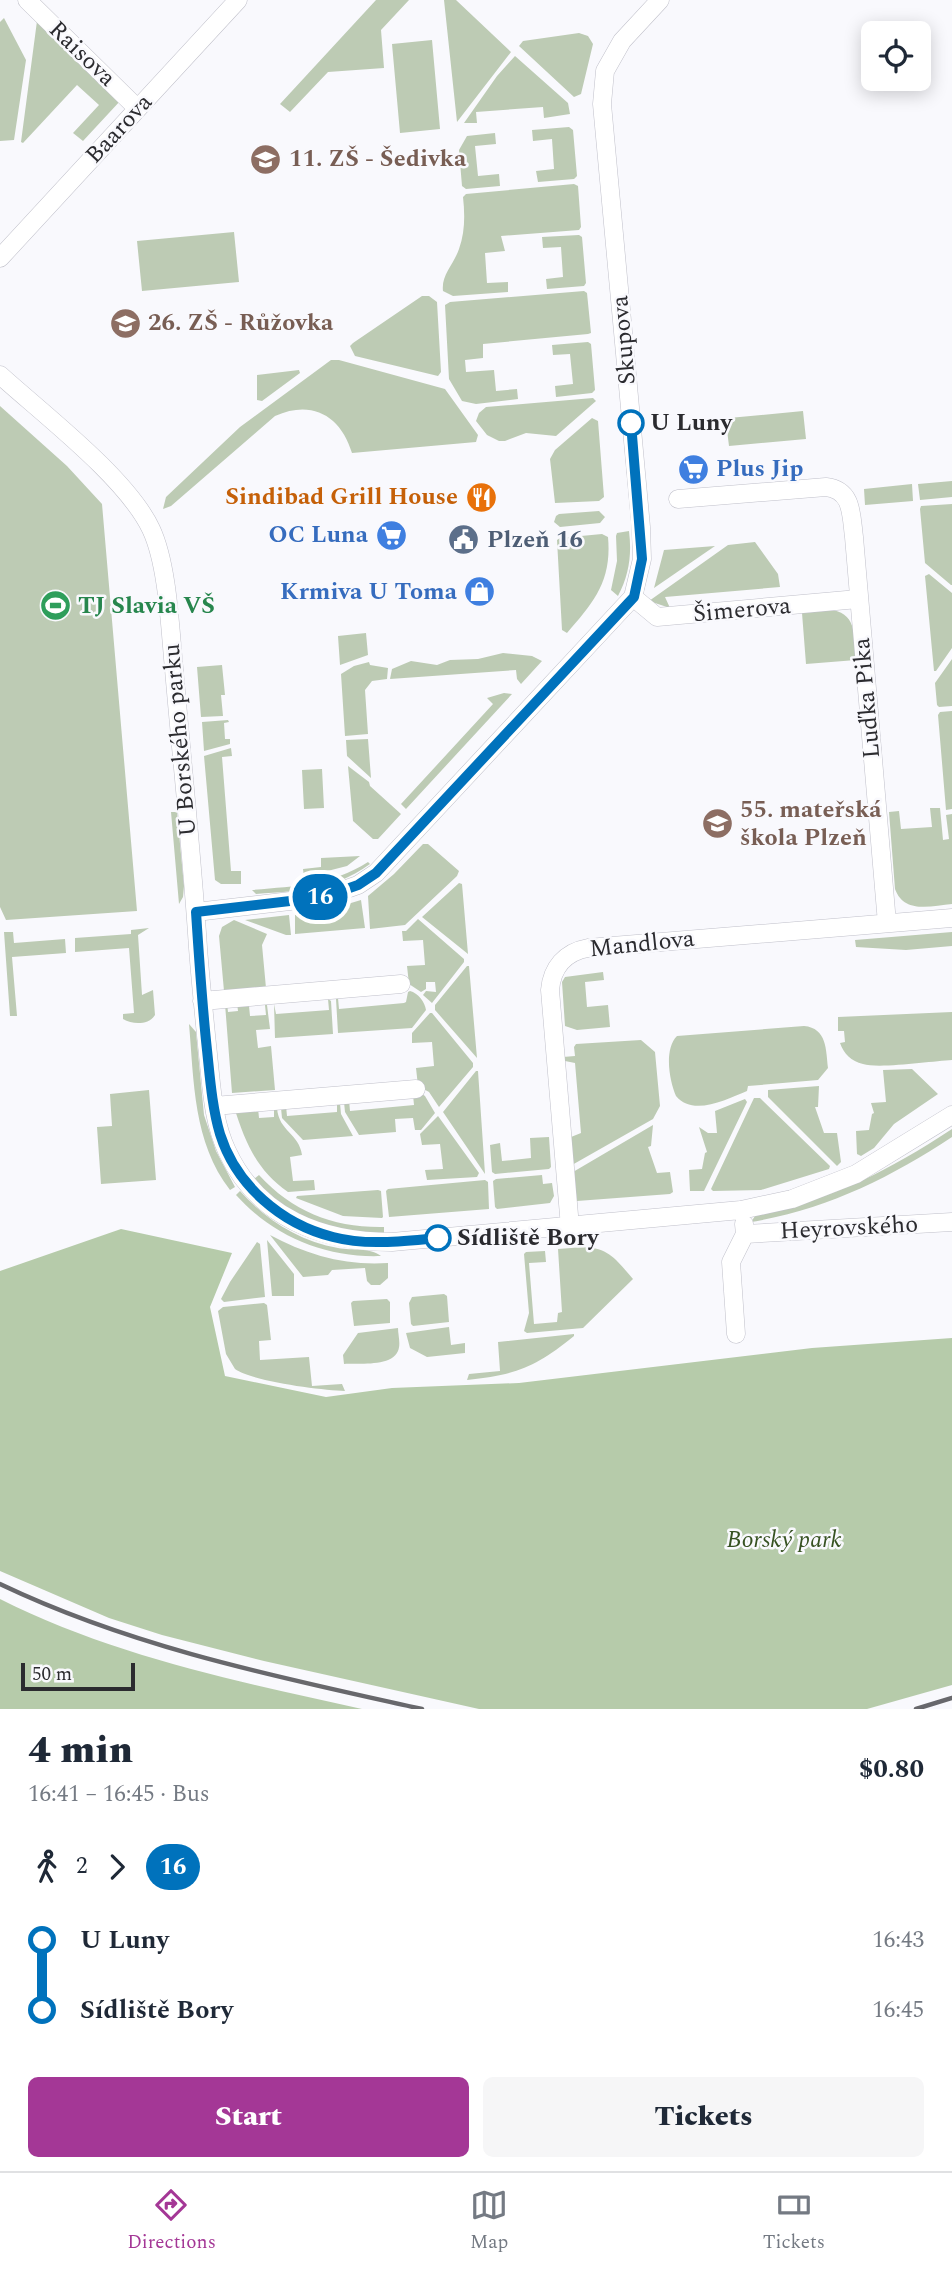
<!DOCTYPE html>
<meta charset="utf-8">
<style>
body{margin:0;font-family:Spectral,serif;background:#f6f6f7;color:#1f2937;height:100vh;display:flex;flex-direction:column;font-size:26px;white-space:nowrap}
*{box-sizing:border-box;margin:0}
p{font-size:23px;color:#747a83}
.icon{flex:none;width:38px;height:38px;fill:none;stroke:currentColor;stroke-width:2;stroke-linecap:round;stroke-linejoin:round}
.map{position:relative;height:1709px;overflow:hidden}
.sheet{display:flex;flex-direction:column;background:#fff;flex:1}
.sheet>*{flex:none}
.badge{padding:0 14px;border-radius:23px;font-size:24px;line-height:46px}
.fabs{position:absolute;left:861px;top:21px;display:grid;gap:14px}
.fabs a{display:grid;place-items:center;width:70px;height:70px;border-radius:10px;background:#fff;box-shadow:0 4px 18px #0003;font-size:35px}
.scale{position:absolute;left:21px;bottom:18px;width:114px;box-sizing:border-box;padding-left:7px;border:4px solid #2b2b2f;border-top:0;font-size:19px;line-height:24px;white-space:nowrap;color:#2b2b2f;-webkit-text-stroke:5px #f9f9fd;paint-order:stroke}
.map>.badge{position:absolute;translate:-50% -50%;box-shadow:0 0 0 4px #fff}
.legs{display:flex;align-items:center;gap:10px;height:77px;padding:0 28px;font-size:23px}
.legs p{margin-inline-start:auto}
.summary{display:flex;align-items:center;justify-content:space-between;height:119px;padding:0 28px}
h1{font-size:38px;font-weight:800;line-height:52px}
.cta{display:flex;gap:14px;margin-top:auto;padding:14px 28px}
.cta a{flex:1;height:80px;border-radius:10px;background:#a43796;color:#fff;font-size:28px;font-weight:800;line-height:80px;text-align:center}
.cta a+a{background:#f6f6f7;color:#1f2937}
ul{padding:0 28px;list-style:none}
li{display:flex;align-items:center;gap:24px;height:70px;font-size:26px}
li i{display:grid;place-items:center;width:10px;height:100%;margin:0 9px;background:currentColor}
li i::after{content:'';width:18px;height:18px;margin:-9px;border:5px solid;border-radius:50%;background:#fff}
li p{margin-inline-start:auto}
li:first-child i{background:linear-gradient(#0000 50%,currentColor 0)}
li:last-child i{background:linear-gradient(currentColor 50%,#0000 0)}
.dock{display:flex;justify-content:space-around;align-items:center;height:98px;border-top:2px solid #e0e1e3;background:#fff;font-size:19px;color:#747a83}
.dock a{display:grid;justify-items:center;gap:4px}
.dock .active{color:#a43796}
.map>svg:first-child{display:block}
</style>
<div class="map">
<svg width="952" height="1709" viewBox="0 0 952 1709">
<rect width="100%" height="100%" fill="#f9f9fd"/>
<!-- green -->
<path fill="#bdcbb4" d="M376 0H409L381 30 384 68 328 72 290 112 280 104Z
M444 0H456L511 52 457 122Z
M4 18 26 60 14 140 0 141V22Z
M37 21 121 100 83 141 73 133 99 105 77 85 23 143 21 142Z
M579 33 588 36 593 44 581 94 574 97 519 46 523 41Z
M432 40 440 129 400 133 392 44Z
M515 56 568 103 570 114 544 118 543 107 476 112 477 123H464L497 76Z
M569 127 573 130 577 176 574 179 538 182 536 171 554 169 552 139 533 141 532 130Z
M495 133 496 144 475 146 478 176 499 174 500 186 466 189 462 186 459 150 467 136Z
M574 184 578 186 581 227 579 230 501 236 505 251 485 253 487 283 508 282V292L453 296 443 291C441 275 454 264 459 249 465 232 465 215 463 197L466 194Z
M234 232 239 282 142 291 137 241Z
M579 235 582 237 586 283 584 286 547 289 546 279 563 277 561 247 543 248 542 237Z
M584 291 587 293 591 333 588 334 483 344V358L465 360 466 372 494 370 496 391 517 389 518 399 476 404 462 401 449 379 445 305 450 302Z
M422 296H429L437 302 441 372 438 376 355 356 350 346 353 343Z
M588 342 591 344 595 390 592 393 556 397 555 386 573 384 570 354 553 355 552 345Z
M331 360H339L445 389 478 435 476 442 352 453C341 416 312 399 275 416L171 506 163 509 166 497 240 427Z
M299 370 300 373 262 401 257 400V375Z
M593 398 596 401 556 436 526 433 505 441H499L487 435 476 421 479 413 486 407Z
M0 406 67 466 102 504 137 911 6 920 0 907Z
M803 411 806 439 729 446 726 422 729 418Z
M592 418 598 421 604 497 599 501 555 503 550 459 555 450Z
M952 481V497L920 500 918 484Z
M912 484 913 501 865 505 864 489Z
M952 504V585H951L925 563 920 509 921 506Z
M599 511 605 517 600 523 560 527 554 522 556 516 559 514Z
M629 531C632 555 629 575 618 596L611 590 617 561 616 536 617 533Z
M602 534 608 537C612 581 594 602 567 633L562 630 557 540 560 538Z
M755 542 778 574 780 587 665 597 670 608 649 601 728 545Z
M715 546 654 588 664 550Z
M929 574 952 593V648L936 671H934L925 576Z
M833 610C858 615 854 639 856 660L806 664 802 613Z
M366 633 368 655 340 665 338 636Z
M503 653 532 656 542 661 521 684 517 679 516 670 390 679 392 669 411 661 437 665 450 660 478 659Z
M952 659V706L939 707 937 705 935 683Z
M369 662 370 665 388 668 387 679 372 681 365 690 368 734 345 736 341 674 354 666Z
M222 665 225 695H221L223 716 201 717 197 667Z
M504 693 512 694 406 809 401 804 493 704 487 698Z
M952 711V809L946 810 938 715 940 712Z
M228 720 229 722 224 723 225 739H230V744L204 751 202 722Z
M368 739 371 778 347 756 346 740Z
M231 748 232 756 222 757 231 871H241V884H221L215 880 204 756Z
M348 766 369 782 370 786 401 814 378 839H373L353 821Z
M322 769 324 808 304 809 302 770Z
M930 808H940L943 840 949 839 946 815 952 814V904C931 906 904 914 895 889L889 812 899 811 901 829 932 827Z
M171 812H177L184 886 183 897 179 904Z
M423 844H428L459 871 457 876 405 925 370 929 368 896 394 874Z
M360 856 347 866 304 877 303 869 321 867V858Z
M368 862 370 864C330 892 303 890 256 894L252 890C295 886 330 886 368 862Z
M459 883 462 884 468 954 422 917Z
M361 900 365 928 295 934V915L321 912Z
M289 915 291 935H286L245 920Z
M418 919 464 959V962L432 1003 423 995 426 991 436 992 435 982H426V989L421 992 409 984 407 966 425 965 423 940 403 941 402 931H406Z
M234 920 267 934 262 945 266 988 224 991 219 936 222 927Z
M149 928 138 935 142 995 153 990 155 1015C149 1025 133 1025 123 1019V1014L134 1013 129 948 75 952V938L131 934V930Z
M4 932H13L14 943 65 939 66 953 12 957 17 1016H10Z
M952 932V946L906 950 856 947 855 940Z
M467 966H469L477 1058 435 1010V1005Z
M603 972 604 980 585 982 587 1007 608 1005 610 1027 577 1030 565 1026 562 982 565 977Z
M410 991C418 993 425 1002 426 1010L412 1028 338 1033 336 999 338 998 339 1009 404 1003 406 1002 408 992Z
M328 999 331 1001 333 1034 275 1038 274 1004 276 1014 329 1010Z
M227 1003 228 1012 238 1011 237 1003 249 1006 250 1016 266 1015 265 1005H267L270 1029 256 1030 258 1048 271 1046 275 1090 232 1093 225 1004Z
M952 1012V1060C933 1061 879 1069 863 1064 851 1061 844 1054 840 1043L845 1042 844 1031H838V1017Z
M430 1013H432L473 1063V1067L439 1107 429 1092 418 1086 416 1068 434 1066 432 1042 412 1043V1033Z
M189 1024 196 1032 204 1115 216 1151 235 1187 230 1190C193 1142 194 1081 189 1024Z
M804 1026C827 1028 826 1050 828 1068L818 1080 748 1086 747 1091C727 1099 693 1117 676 1096 669 1080 664 1049 677 1036Z
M641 1040 655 1052 660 1106 653 1119 572 1165 570 1140 571 1137 581 1133 575 1063 565 1061 563 1057 575 1056 574 1047 576 1044Z
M912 1069 938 1094 894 1124 874 1148 861 1156 857 1154 856 1131 869 1130 872 1114 874 1113 871 1103 886 1102 883 1070Z
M476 1071H478L485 1174 443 1112Z
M819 1086 818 1107H815L824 1133H837L841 1162 837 1166 768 1097V1090Z
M149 1090 156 1180 101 1184 97 1127 112 1126 110 1094Z
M422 1094 425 1096 435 1113 421 1130H415L413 1118 395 1119 396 1132 359 1135 345 1112 344 1102 349 1100 350 1111 414 1105 413 1095Z
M754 1098H760L830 1166 829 1169 761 1190 713 1191 711 1189Z
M745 1099 747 1102 704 1191H690L689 1170 702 1169 705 1153 707 1152 699 1127 708 1133H717L715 1111Z
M337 1101 340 1103 341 1114 353 1136 303 1140 282 1118 281 1108 286 1106 287 1116 337 1112Z
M234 1107 258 1108 259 1118 274 1117V1107L277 1108C279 1132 299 1133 302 1155L290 1157 293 1181 314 1180 315 1190 288 1192C257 1171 245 1142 234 1107Z
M438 1116 479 1173 477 1177 427 1180 425 1170 443 1169 440 1144 422 1145 420 1134Z
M653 1125 651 1146 648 1147 657 1173 670 1172 673 1192 670 1194 577 1201 573 1172Z
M952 1129V1137C890 1178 825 1210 751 1222L755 1216C834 1198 885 1173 952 1129Z
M549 1137 551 1167 549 1169 495 1174 492 1172 490 1145 500 1143 502 1161 531 1158 530 1138Z
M259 1175C293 1212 334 1228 384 1227V1233C334 1234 289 1217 254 1179Z
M542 1175 543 1184 552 1183 554 1196 550 1203 497 1209 495 1207 493 1181 496 1179Z
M485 1180 488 1182 489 1209 389 1217 386 1191 388 1189Z
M378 1190 381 1191 383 1217 382 1218 343 1216 296 1198 297 1196Z
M240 1191C266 1220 299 1241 338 1248 352 1251 370 1247 381 1256 325 1258 273 1236 236 1195Z
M270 1235C307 1255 346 1266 388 1263V1278L380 1285H371L367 1281 365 1268 332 1270 328 1275 303 1277Z
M267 1240 294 1274V1296H272Z
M257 1242 260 1244 265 1297 224 1302 221 1299 230 1282Z
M584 1247C610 1248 617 1261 633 1279L583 1328 527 1333 524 1331 529 1313 524 1254 526 1252 545 1251 546 1262 529 1263 534 1324 557 1322 558 1313 562 1312 558 1249Z
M444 1294 447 1296 449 1322 413 1326 411 1324 409 1303 412 1297Z
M387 1299 390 1302V1323L354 1326 351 1303 353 1301Z
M264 1303 267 1305 271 1340 259 1341 260 1360 309 1357 312 1386 342 1384 345 1391C321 1390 254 1382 235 1369L226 1354 218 1311 223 1307Z
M449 1327 451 1345 465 1343V1353L427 1357 410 1348 406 1333Z
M398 1328C398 1335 401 1344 398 1351 391 1367 359 1363 344 1364L343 1355 358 1333Z
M574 1334V1336C536 1367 516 1375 467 1380L469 1374 500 1371 498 1342Z"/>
<!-- forest -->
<path fill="#b6cbaa" d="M121 1229 232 1253 210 1307 225 1376 326 1397 392 1388 519 1383 812 1348 952 1338V1685L867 1709H479L264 1661 162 1635 109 1618 0 1571V1271Z
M0 1599C113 1656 240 1682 362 1709H0Z"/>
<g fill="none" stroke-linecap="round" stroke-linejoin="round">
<defs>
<path id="minor" d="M27 0 137 108
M0 258 238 0
M0 375C43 414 127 478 151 529 168 565 170 629 174 669 182 762 192 855 198 948 201 987 205 1025 209 1064 212 1093 214 1124 227 1151 258 1218 322 1242 392 1242L741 1210 792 1199 856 1174 952 1115
M678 499 826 487C853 490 851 515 854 537L887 923
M633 597 657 617 858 599
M196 912 324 897 358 885 376 873 633 597 642 559 641 527 602 104 605 71 622 41 660 0
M202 1001 401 984
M214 1106 416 1089
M570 1227 550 990C552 968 565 952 588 948L952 918
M745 1234 952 1222
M736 1334 731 1262 745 1234 744 1224"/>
</defs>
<!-- minor casing -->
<use href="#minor" stroke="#c0c0ca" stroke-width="19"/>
<!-- minor -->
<use href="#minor" stroke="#fff" stroke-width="18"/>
<!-- rail -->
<path stroke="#68686c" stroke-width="4.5" d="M0 1584C134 1648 278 1677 422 1709
M916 1709 952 1698"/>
</g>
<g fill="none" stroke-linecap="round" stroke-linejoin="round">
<defs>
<path id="line-1" d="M438 1238C403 1241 367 1246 333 1237 281 1224 236 1185 220 1134 212 1107 210 1078 207 1050 202 1004 199 958 196 912L324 897 358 885 376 873 634 597 642 559 631 423"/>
</defs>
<!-- line-1 casing -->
<use href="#line-1" stroke="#fff" stroke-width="16"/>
<!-- line-1 -->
<use href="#line-1" stroke="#0072bc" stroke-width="10"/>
</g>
<!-- icons -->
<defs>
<symbol id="school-disc" viewBox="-11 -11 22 22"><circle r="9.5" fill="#8d6e63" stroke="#f9f9fd"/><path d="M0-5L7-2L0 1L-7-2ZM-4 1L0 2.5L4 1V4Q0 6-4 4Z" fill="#fff"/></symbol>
<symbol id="supermarket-disc" viewBox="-11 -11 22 22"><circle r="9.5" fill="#3f7fe0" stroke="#f9f9fd"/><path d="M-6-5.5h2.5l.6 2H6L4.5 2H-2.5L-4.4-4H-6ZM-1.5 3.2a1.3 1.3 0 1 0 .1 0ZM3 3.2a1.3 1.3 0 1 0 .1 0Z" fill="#fff"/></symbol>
<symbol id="restaurant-disc" viewBox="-11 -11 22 22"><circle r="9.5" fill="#e8710a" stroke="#f9f9fd"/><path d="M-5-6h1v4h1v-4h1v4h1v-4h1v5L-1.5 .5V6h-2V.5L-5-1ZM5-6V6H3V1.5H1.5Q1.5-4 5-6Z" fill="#fff"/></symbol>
<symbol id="civic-disc" viewBox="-11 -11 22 22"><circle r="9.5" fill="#5c6f8a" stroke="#f9f9fd"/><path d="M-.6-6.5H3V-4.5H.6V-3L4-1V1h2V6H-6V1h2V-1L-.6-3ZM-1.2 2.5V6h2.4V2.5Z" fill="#fff"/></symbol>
<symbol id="shop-disc" viewBox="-11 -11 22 22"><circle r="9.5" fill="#3f7fe0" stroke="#f9f9fd"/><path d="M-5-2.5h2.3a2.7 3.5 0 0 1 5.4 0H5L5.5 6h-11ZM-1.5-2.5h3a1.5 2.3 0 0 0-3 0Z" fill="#fff"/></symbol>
<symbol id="stadium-disc" viewBox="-11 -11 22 22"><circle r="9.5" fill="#2e9e5b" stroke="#f9f9fd"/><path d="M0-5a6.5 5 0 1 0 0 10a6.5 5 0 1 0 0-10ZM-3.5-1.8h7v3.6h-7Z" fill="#fff"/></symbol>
</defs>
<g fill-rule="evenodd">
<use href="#school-disc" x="248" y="142" width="35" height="35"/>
<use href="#school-disc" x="108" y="306" width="35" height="35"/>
<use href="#supermarket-disc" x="676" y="452" width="35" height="35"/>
<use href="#restaurant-disc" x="464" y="480" width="35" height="35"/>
<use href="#supermarket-disc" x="374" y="518" width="35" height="35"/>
<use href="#civic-disc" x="446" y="522" width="35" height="35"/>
<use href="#shop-disc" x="462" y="574" width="35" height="35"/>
<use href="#stadium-disc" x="38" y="588" width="35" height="35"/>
<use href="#school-disc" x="700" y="806" width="35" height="35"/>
</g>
<!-- markers -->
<g fill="#fff" stroke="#0072bc" stroke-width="3.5">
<circle cx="631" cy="423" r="12"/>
<circle cx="438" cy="1238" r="12"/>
</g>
<g text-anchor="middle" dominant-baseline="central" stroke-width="5" stroke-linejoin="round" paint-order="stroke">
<!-- street labels -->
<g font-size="24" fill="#2b2b2f" stroke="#f9f9fd">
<text transform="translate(82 54) rotate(44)">Raisova</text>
<text transform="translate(119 129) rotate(-47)">Baarova</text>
<text transform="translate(624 340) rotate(-95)">Skupova</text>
<text transform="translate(742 610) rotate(-5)">Šimerova</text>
<text transform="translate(867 698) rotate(-95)">Luďka Pika</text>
<text transform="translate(180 740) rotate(-95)">U Borského parku</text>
<text transform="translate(642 944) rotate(-6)">Mandlova</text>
<text transform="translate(849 1228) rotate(-3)">Heyrovského</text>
</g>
<!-- education labels -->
<g font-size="24" font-weight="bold" fill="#785e54" stroke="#f9f9fd" text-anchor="start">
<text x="289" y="159">11. ZŠ - Šedivka</text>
<text x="148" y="323">26. ZŠ - Růžovka</text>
<text x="740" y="810">55. mateřská<tspan x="740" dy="28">škola Plzeň</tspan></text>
</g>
<!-- stop labels -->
<g font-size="24" font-weight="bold" fill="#2b2b2f" stroke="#f9f9fd" text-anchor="start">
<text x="650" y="423">U Luny</text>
<text x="457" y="1238">Sídliště Bory</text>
</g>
<!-- shop labels -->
<g font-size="24" font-weight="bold" fill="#366cbe" stroke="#f9f9fd" text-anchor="end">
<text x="716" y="469" text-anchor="start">Plus Jip</text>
<text x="368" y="535">OC Luna</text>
<text x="457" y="592">Krmiva U Toma</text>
</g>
<!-- food labels -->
<g font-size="24" font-weight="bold" fill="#c56008" stroke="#f9f9fd" text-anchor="end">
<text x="458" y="497">Sindibad Grill House</text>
</g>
<!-- service labels -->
<g font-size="24" font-weight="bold" fill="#4e5e75" stroke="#f9f9fd" text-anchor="start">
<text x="487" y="540">Plzeň 16</text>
</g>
<!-- leisure labels -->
<g font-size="24" font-weight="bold" fill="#27864d" stroke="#f9f9fd" text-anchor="start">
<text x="78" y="606">TJ Slavia VŠ</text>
</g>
<!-- park labels -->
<g font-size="24" font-style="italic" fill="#375222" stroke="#f9f9fd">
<text x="784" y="1540">Borský park</text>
</g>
</g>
</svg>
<div class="fabs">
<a><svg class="icon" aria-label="locate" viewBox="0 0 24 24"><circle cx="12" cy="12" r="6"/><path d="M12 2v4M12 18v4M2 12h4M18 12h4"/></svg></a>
</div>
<div class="scale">50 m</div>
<b class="badge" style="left:320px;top:897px;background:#0072bc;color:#fff">16</b>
</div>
<section class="sheet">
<div class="summary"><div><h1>4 min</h1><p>16:41 – 16:45 · Bus</p></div><b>$0.80</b></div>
<div class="legs"><svg class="icon" aria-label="walk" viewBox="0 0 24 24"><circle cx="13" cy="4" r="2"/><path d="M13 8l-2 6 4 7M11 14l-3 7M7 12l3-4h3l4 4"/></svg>2<svg class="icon" aria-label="forward" viewBox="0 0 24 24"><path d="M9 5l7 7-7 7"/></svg><b class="badge" style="background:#0072bc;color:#fff">16</b></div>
<ul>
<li><i style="color:#0072bc"></i><b>U Luny</b><p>16:43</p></li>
<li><i style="color:#0072bc"></i><b>Sídliště Bory</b><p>16:45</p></li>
</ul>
<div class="cta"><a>Start</a><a>Tickets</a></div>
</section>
<nav class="dock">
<a class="active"><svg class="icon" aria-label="directions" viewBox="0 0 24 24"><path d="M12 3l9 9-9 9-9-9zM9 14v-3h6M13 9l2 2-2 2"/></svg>Directions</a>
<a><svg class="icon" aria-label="map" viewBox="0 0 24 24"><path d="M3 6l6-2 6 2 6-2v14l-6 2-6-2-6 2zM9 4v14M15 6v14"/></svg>Map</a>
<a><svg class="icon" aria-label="tickets" viewBox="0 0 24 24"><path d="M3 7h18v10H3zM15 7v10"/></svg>Tickets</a>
</nav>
